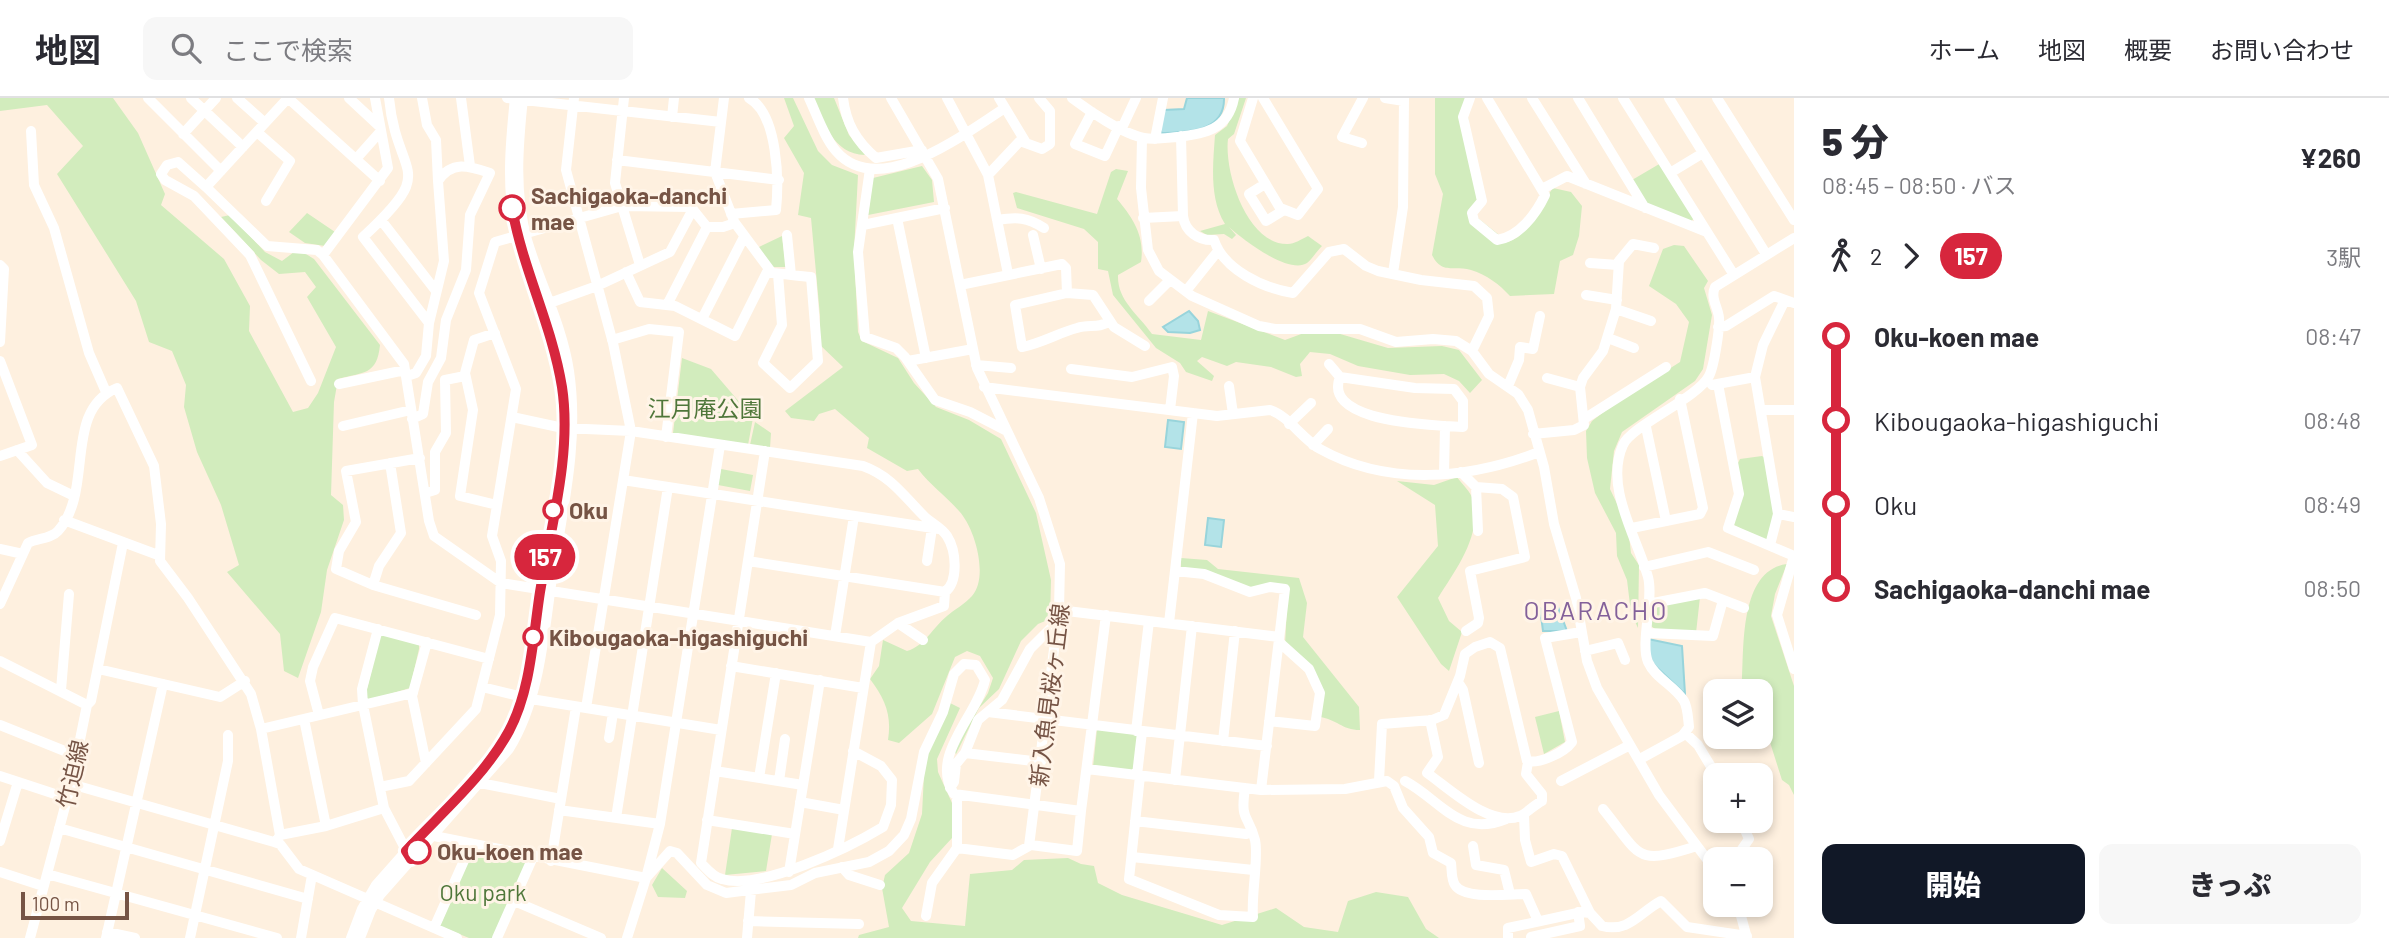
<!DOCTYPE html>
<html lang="ja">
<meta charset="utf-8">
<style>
body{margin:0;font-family:Barlow,"Noto Sans JP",sans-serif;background:#f7f7f7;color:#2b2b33;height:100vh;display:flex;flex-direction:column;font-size:26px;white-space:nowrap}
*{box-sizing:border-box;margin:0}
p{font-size:23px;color:#7c7c81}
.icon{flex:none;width:38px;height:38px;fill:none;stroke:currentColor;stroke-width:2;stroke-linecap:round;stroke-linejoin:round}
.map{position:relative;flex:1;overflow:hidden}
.drawer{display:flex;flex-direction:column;background:#fff;width:595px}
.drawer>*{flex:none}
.badge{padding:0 14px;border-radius:23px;font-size:24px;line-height:46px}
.tools{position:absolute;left:1703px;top:581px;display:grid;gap:14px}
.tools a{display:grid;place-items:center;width:70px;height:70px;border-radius:14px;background:#fff;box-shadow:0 4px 10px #0003;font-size:35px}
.scale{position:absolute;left:21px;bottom:18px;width:108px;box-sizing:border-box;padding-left:7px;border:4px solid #765445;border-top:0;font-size:19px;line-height:24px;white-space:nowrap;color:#765445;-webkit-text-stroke:5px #fff4e7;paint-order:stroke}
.map>.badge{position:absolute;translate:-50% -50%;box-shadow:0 0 0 4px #fff}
.legs{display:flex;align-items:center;gap:10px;height:77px;padding:0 28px;font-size:23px}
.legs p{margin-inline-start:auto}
.headline{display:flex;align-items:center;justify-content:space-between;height:119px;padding:0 28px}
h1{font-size:38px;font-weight:800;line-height:52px}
.cta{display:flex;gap:14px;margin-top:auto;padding:14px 28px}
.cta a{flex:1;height:80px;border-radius:14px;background:#111827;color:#fff;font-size:28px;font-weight:800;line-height:80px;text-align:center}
.cta a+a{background:#f7f7f7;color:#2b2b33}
ul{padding:0 28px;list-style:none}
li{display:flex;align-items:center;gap:24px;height:84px;font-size:26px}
li i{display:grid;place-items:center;width:10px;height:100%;margin:0 9px;background:currentColor}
li i::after{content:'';width:18px;height:18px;margin:-9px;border:5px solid;border-radius:50%;background:#fff}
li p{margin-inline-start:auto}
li:first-child i{background:linear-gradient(#0000 50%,currentColor 0)}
li:last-child i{background:linear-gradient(currentColor 50%,#0000 0)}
header{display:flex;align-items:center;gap:42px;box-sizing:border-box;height:98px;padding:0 35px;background:#fff;border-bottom:2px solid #e1e1e2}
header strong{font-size:33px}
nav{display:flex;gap:38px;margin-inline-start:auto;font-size:24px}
.search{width:490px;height:63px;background:#f7f7f7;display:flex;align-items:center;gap:18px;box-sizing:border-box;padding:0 24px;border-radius:14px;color:#7c7c81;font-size:26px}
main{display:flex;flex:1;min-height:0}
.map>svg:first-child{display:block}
</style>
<header>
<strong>地図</strong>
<div class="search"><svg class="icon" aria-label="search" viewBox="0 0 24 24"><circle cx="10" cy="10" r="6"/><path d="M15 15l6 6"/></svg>ここで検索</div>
<nav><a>ホーム</a><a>地図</a><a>概要</a><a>お問い合わせ</a></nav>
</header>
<main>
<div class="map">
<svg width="1794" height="840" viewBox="0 0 1794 840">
<rect width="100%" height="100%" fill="#fef0df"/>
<!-- green -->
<path fill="#d2ecbd" d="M0 0H113L138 35 165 96 161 107 224 161 250 208 249 233 293 314 308 310 318 295 336 249 307 199 316 189 305 174 279 176 261 162 221 119 230 117 265 154 282 163 298 151 314 161 380 247C377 277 364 274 338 281L334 304 331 397 343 407 344 422 327 472 321 514 298 580 284 573 280 536 227 474 239 467 221 407 197 354 184 309 186 287 172 253 149 244 136 203 57 76 83 48 47 7 0 13Z
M784 0H793L818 53 832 67 858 77 854 153 858 234 862 243 898 260 914 285 936 309 969 322 1001 341 1036 415 1051 482 1050 521 1038 526 1021 543 999 591 979 610 956 656 953 651 988 595 993 580 980 558 967 553 955 559 932 616 899 645 888 642C892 617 885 601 870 581L879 568 883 542 907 553C925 548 933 529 947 518 955 511 965 506 972 498 989 479 975 430 959 413 946 398 930 387 918 371L907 373 867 350 869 340 835 311 819 316 814 323 791 320 785 313 843 269 819 246 820 218 811 120 798 117 804 75 784 40 794 28Z
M814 0H834L849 37 865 57C833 56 824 25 814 0Z
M1239 0H1246L1234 36 1228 41C1224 74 1247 147 1288 146 1294 146 1302 141 1308 138L1322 148C1317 153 1312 161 1307 165 1289 177 1242 141 1229 129L1236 137 1232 141 1224 136 1207 137 1200 133 1225 126C1209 100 1213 66 1215 37L1227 28Z
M1435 0H1466L1477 103 1469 113 1508 144 1518 139 1553 90 1571 94 1582 108 1579 138 1573 157 1560 163 1554 196 1510 198C1499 186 1487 177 1471 172 1454 167 1442 177 1432 157L1443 96 1435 76Z
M1661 65 1694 120 1690 125 1648 108 1632 82Z
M922 68 932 82 934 104 868 117 873 80Z
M1116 71 1128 73 1117 101C1133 120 1145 138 1141 164L1118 177C1117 202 1137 215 1152 236L1201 242 1208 213 1285 242 1312 232 1330 233 1388 250 1442 248 1459 252 1482 282 1470 295 1459 283 1444 276 1410 277 1358 268 1330 256 1310 254 1300 266 1302 278 1296 279 1271 269 1236 264 1227 268 1202 259 1197 263 1214 278 1212 283 1186 274 1180 265 1156 250 1113 197 1108 173 1098 171V144L1084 131 1017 110 1013 95 1016 94 1097 116 1111 74Z
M307 115 335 134 325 148 305 145 289 134Z
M782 138 786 169H770L759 149Z
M1674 147 1684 148 1708 183 1704 190 1712 217 1703 271 1695 283 1622 334 1614 353 1610 391 1628 429 1631 455 1639 467 1638 530 1631 515 1627 482 1617 458 1616 435 1595 395 1587 360 1586 333 1592 323 1614 306 1680 264 1689 224 1676 206 1649 188 1663 151Z
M682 260 711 271 753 320 748 347 673 335Z
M755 324 771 335 770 350 750 347Z
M1762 358 1765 360 1774 419 1766 444 1734 427 1737 367 1740 361Z
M721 371 753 377 750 393 718 387Z
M1457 379C1462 386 1471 394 1473 402 1482 438 1456 471 1438 500L1449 523 1462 534 1449 573 1441 566 1397 499 1438 448 1435 407 1397 383 1434 387Z
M1181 460 1207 462 1218 471 1299 480 1307 505 1303 539 1359 609 1360 632C1342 632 1336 621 1320 619L1323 595 1285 547 1288 489 1252 490 1181 471Z
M1787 466 1775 496 1771 518 1794 588V697L1789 687 1782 682 1761 616 1760 593H1743L1742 583C1744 547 1740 472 1787 466Z
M1700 499 1696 535 1655 531 1651 528 1654 508Z
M384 536 419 547V551L410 590 369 602 365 599 380 538Z
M950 605 960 610 937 661 938 674 952 705V740L930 764 902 810 911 823 965 828 970 776 1012 772 1024 762 1068 760 1081 766 1094 768 1098 785 1122 797 1222 827 1276 810 1304 829 1338 834 1348 803 1376 794 1408 799 1426 831 1439 840H858L859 837 889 829 882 790 885 777 909 755 922 716 925 657Z
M1559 613 1565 644 1544 656 1535 619Z
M1097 631 1138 637 1133 674 1093 669Z
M732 730 772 736 766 773 725 777Z
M473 750 526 760 528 763 494 840H469L440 828Z
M662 770 687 793 685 800 658 799 652 787Z"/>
<!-- water -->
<path fill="#b3e3e8" stroke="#98d4db" stroke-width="2" d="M1187 0H1224C1225 34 1188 34 1162 35L1160 32 1164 12 1184 11Z
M1189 213 1198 223 1200 232 1190 235 1168 234 1163 229Z
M1168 322 1184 324 1181 351 1165 349Z
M1208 420 1224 422 1221 449 1205 447Z
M1558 509 1567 533H1543L1540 510 1549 516Z
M1648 541 1682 548 1685 596 1648 561Z"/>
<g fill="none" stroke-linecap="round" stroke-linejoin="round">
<!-- minor -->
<path stroke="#fff" stroke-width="10" d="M148 0 221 73
M191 0 243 49
M237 0 265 25
M288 0 206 89 178 64 167 67 161 76 165 82 194 98 250 157 311 283
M288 0 380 83
M349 0 378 27
M375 0 388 70 323 157 404 266 429 423 434 438 501 485 871 544
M389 0C397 82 440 68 363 139L429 225
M422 0 427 27 436 42 438 83
M461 0 470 68
M507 0 721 24
M574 0 566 72 613 245 631 333 586 610
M624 0 615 85 640 167
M724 0 715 74 734 123
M809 0C817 17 824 39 836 53 879 103 965 35 1005 10
M843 0C846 25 856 43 876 60L922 52
M891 0 938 81 977 270 1039 400 1060 466 1059 512 1029 748
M947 0 988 77 1008 176
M999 0 1025 43
M1072 0C1089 13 1123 36 1144 40 1154 42 1166 40 1177 39 1204 36 1228 32 1234 0
M1253 0 1240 43 1280 110 1298 117 1318 91 1263 0
M1385 0 1404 3
M1470 0 1463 19 1482 103 1472 115 1474 123 1497 142C1519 139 1536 116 1545 97L1487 0
M1532 0 1586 86
M1578 0 1645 110
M1623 0 1734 177
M1669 0 1766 156
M1717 0 1794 122
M1092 14 1075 46 1105 58 1119 28
M672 19 674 0
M1122 30 1136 0
M31 33 34 87 54 130 89 255 106 294
M257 34 290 63 266 103
M183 36 216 0
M1142 40 1141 90 1148 152 1159 173 1192 198 1259 228 1275 231H1360L1396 244 1433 241 1456 243 1472 253 1489 276 1518 296 1528 312 1544 369 1554 426 1576 500 1587 563 1597 590 1659 697 1715 772
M1155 41 1163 0
M1362 45 1342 39 1363 0
M356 61 380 34
M617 62 779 82
M870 71 858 154 865 239 896 250 905 259 935 302 970 314 1005 332
M1670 75 1703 55
M988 77 1020 43 1042 51 1050 46V13L1039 0
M1265 86 1249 96 1266 123 1284 112
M206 89 267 148 317 152 323 157
M1542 91 1567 78 1707 134
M731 116 776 112C779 83 778 16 749 0
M1183 118C1185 133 1198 143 1214 142 1224 172 1263 190 1293 195L1329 154 1344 151 1366 168 1378 173 1421 182 1474 188 1487 200 1489 218 1472 253
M897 120 926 260
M1143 120 1183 118 1181 38
M381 122 436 193
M997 122C1017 119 1027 119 1044 130
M863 127 945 110
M787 137 791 177
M1033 137 1041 171
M1590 165 1618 167
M0 167 4 171 0 244
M626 174 640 204 675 208 735 238 768 172
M1393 175 1403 109 1404 0
M960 187 1062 166 1066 170 1067 195
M1186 193 1218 153
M1586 197 1617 202
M1149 203 1170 182
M544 207 597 188 670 154 693 111
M667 207 707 129
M1616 211 1651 223
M702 221 744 139
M1110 223C1098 231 1090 226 1077 230 1058 235 1042 245 1022 249L1015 207 1067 195 1093 197 1114 229 1145 248
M1718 229 1726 228 1774 198 1794 205
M495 235 474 242 465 275 473 312 460 398 497 407
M1608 240 1634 250
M612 242 649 231 679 234 666 339
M0 263 32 347 0 358
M908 263 973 251
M1329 266 1340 279C1323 322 1419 326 1445 328L1444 376
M976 267 1011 270
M1071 271 1132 279 1172 269 1174 278 1170 312
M407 278 416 275 426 258 429 225 444 163 438 83C452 62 469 68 490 75L470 117 466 172 446 222 441 260 428 284 423 316 412 321
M1340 279 1415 290 1454 291 1463 303V329L1445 328
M1547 280 1580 289
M339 286 405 272
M1718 286 1739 396 1728 430 1794 458
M1712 287 1755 279
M1229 288 1233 316
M1508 288 1519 262 1520 249 1533 251 1540 218
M984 289 1217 318 1270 312C1289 318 1302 341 1320 351 1388 389 1469 381 1539 354
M1761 312H1794
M512 319 563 330 631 333 863 368C893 379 905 400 926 420 933 426 942 430 947 438 956 452 959 483 945 494L748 463
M1584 321 1666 269
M1289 326 1311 305
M343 328 411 312
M1646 329 1666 423
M1533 336 1574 332 1584 327 1580 289 1583 280 1603 253 1616 211 1619 163 1633 146 1654 150
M1313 347 1328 331
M17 352 47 385 74 398
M765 353 701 765C707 771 713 779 722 781 760 793 850 749 883 729L891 707 892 682 881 668 853 653
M420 360 346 373 356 424 339 453 336 471 373 487 476 517
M1461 374 1476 389 1502 391 1513 399 1525 459 1470 473 1479 520 1478 525 1466 533
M623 382 939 431
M1476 389 1478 433
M425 395 435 392V354L446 335 445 282 465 278
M1778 416 1794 419
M64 422 158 457
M1632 430 1700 416 1703 410 1680 301
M1770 447 1778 416 1755 279 1763 247 1785 202
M0 451 23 456
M1794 458 1777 517 1794 571
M927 463 932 430
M1644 469 1708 454 1754 472
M373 487 379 468 401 435 390 365
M0 506 28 445C37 440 51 441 58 433 95 392 62 313 117 290L154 368 161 426 160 463 188 500 251 596 261 631 280 737
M1648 506 1705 495 1744 510
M1059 512 1279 539
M898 525 923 542
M1169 525 1193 315
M378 531 362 591 363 607 384 710 408 756
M1649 535 1713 538 1723 502
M835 538 854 418
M1585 553 1618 545 1625 562
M0 563 87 607
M731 568 863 590
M98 571 220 599 245 583
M1458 584 1463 592 1479 665
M482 589 531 601 721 632
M61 592 69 496
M988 614 1267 648
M319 617 310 583 313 569 335 520 489 561
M304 621 326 728
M1430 622 1438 659 1427 675C1450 691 1490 730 1520 718 1527 715 1534 707 1542 703V696L1526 676 1528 664
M1269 623 1315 628 1320 595 1309 571 1279 544
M0 627 77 658
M261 631 413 595
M1136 633 1149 523
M1685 635 1698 647 1716 677
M609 640 613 615
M1223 643 1235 533
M965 655 1041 664
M1640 661 1682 638 1689 629C1688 621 1688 610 1684 603 1675 588 1655 580 1648 564 1640 545 1654 501 1648 479 1637 439 1604 389 1623 347 1631 328 1698 300 1709 278 1714 269 1720 230 1719 220 1718 209 1710 200 1715 189L1794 140
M426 665 412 598 427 544
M1087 671 1261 692 1285 491 1270 489 1250 494 1204 476 1175 473
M715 673 803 687
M1137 677 1142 634
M0 678 67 700
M1140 678 1129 781 1219 817 1253 819C1251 796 1259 760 1255 742 1248 715 1240 724 1245 690
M759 680 776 575
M1175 682 1192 528
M779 683 785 641
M1379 683 1382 626 1432 622 1444 617 1460 578 1465 556 1475 549 1490 544 1500 550 1527 663C1539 666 1564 655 1572 644L1545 540 1581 534
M1405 683C1442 703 1459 740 1506 721
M1561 683 1630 647
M475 684 561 701
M71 686 274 744 280 746 299 771 457 840
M380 689 409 683 476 611 500 517 501 463 492 438 516 291 479 195 495 144 622 108 691 109 707 129H723L735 125 772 175C785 176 798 178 811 179L818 263 790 290 763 265 782 227 778 176
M950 690 954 684 956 666 965 655 978 622 1002 602 1030 551 1057 524
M1261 692 1345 691 1387 683 1394 688 1403 710 1429 739 1433 755 1451 765C1452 772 1451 781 1455 787 1464 802 1509 796 1526 796L1538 823
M800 704 844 712
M1603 711C1642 759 1634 768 1697 748
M559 712 660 726
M1524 717 1525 742 1531 764 1554 756 1562 758 1590 815
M616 720 668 389
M707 722 795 736
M1135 723 1246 736 1251 734
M59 730 308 801
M429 737 646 780 660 726 720 347
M277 742 280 737 326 728 384 710
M0 743 18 684
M1473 748 1476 767 1504 772 1510 796
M957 750 1013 757 1031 747 1077 753 1081 713
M838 751 871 544 898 525 944 508 945 494
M1132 759 1253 772
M1735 761 1749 741 1741 723
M551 763 576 609
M842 769 849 777 880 787
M0 774 43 788
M789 774 820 582
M47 776 277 840
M514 803 601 840
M1738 807 1747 840
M926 818 932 785 957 750V698
M748 823 859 826
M434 830 471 747
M107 834 135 840
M1531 839 1580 828 1578 814
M30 840 71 686 87 607 91 603 123 445
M106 840 163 586
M190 840 228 663V637
M301 840 312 777
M351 840 362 811 376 787 501 646 515 619 527 576 562 358C566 321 564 282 554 246 543 210 525 176 517 139 506 92 510 48 515 0
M360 840 371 812 380 797 509 651C541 599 544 532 553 473 564 406 579 340 569 273 562 227 540 186 527 142 514 95 518 48 523 0
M497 840 533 759
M627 840 646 780 670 753 677 755 707 787 726 795 791 787 815 775 869 764 889 753 904 737 911 721 924 654 943 614 954 576 964 566 976 567 985 582C977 618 929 658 954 696L1081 713 1106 517
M747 840 751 793
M1508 840V830L1582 814 1590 815 1602 828C1629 835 1640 814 1661 803L1687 829 1747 838"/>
</g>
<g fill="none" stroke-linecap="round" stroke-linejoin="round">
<defs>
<path id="line-1" d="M418 753 411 761 406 753C441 715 484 679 509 633 531 592 533 539 540 494 551 428 572 355 562 289 552 227 523 172 512 110"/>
</defs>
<!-- line-1 casing -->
<use href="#line-1" stroke="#fff" stroke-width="16"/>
<!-- line-1 -->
<use href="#line-1" stroke="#d7263d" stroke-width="10"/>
</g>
<!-- markers -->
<g fill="#fff" stroke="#d7263d" stroke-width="3.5">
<circle cx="512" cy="110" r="12"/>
<circle cx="553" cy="412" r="9"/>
<circle cx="533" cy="539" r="9"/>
<circle cx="418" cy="753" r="12"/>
</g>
<g text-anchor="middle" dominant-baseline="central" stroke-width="6" stroke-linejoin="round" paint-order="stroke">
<!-- stop labels -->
<g font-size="23" font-weight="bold" fill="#765445" stroke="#fff4e7" text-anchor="start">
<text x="531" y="97">Sachigaoka-danchi<tspan x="531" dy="26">mae</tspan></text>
<text x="569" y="412">Oku</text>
<text x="549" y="539">Kibougaoka-higashiguchi</text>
<text x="437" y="753">Oku-koen mae</text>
</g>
<!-- park labels -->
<g font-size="23" fill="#4f773a" stroke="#fff4e7">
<text x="705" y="310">江月庵公園</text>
<text x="483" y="794">Oku park</text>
</g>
<!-- street labels -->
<g font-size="23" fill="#765445" stroke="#fff4e7">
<text transform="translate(1049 597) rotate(-83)">新入魚見桜ヶ丘線</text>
<text transform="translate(72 676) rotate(-77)">竹迫線</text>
</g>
<!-- quarter labels -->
<g font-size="26" letter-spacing="2" fill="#83609a" stroke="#fff4e7">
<text x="1596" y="511">OBARACHO</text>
</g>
</g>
</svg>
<div class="tools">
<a><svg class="icon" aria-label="layers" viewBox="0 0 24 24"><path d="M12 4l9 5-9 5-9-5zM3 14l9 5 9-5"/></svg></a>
<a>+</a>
<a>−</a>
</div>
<div class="scale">100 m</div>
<b class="badge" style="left:545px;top:459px;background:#d7263d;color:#fff">157</b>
</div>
<section class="drawer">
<div class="headline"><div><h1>5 分</h1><p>08:45 – 08:50 · バス</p></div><b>¥260</b></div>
<div class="legs"><svg class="icon" aria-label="walk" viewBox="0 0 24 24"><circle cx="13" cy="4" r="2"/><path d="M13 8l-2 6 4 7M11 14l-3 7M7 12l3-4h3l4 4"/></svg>2<svg class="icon" aria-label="forward" viewBox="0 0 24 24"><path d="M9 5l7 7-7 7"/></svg><b class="badge" style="background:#d7263d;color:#fff">157</b><p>3駅</p></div>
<ul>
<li><i style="color:#d7263d"></i><b>Oku-koen mae</b><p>08:47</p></li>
<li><i style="color:#d7263d"></i><span>Kibougaoka-higashiguchi</span><p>08:48</p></li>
<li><i style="color:#d7263d"></i><span>Oku</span><p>08:49</p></li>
<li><i style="color:#d7263d"></i><b>Sachigaoka-danchi mae</b><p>08:50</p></li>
</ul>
<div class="cta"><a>開始</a><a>きっぷ</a></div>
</section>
</main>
